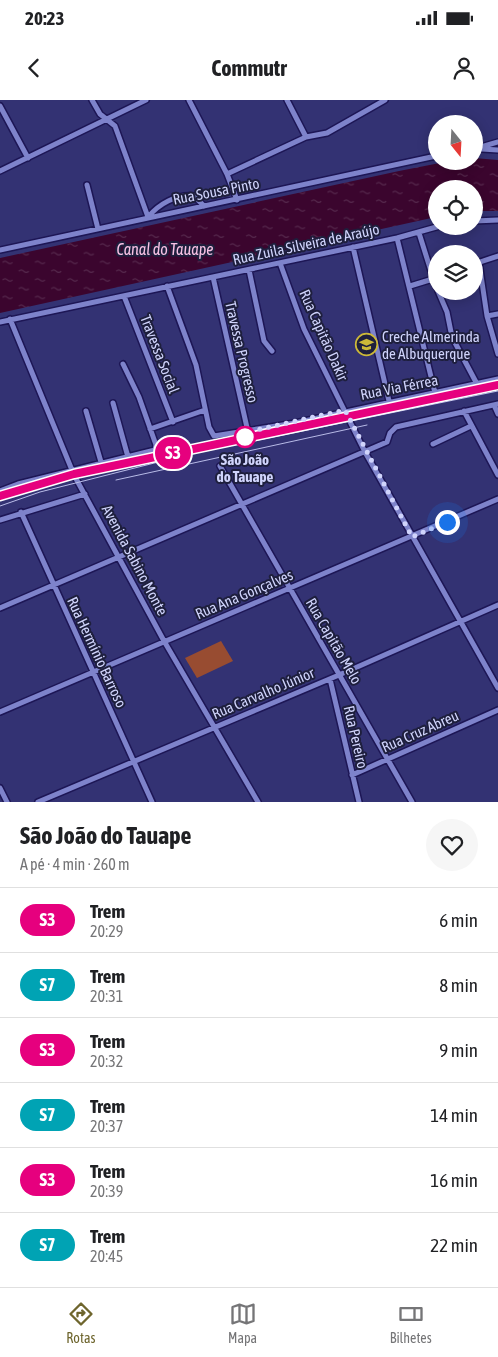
<!DOCTYPE html>
<html lang="pt">
<meta charset="utf-8">
<style>
body{margin:0;font-family:"Asap Condensed",sans-serif;background:#f6f6f6;color:#202124;height:100vh;display:flex;flex-direction:column;font-size:19px;white-space:nowrap}
*{box-sizing:border-box;margin:0}
p{font-size:16px;color:#757577}
.icon{flex:none;width:28px;height:28px;fill:none;stroke:currentColor;stroke-width:2;stroke-linecap:round;stroke-linejoin:round}
.map{position:relative;height:702px;overflow:hidden}
.panel{display:flex;flex-direction:column;background:#fff;flex:1}
.panel>*{flex:none}
.badge{padding:0 10px;border-radius:16px;font-size:18px;line-height:32px}
.needle{width:32px;rotate:162deg}
.controls{position:absolute;left:428px;top:15px;display:grid;gap:10px}
.controls a{display:grid;place-items:center;width:55px;height:55px;border-radius:50%;background:#fff;box-shadow:0 2px 12px #0003;font-size:25px}
.you{position:absolute;width:25px;height:25px;margin:-12px;border:4px solid #fff;border-radius:50%;background:#1a73e8;box-shadow:0 0 0 8px #1a73e833}
.map>.badge{position:absolute;translate:-50% -50%;box-shadow:0 0 0 2px #fff}
.round{display:grid;place-items:center;flex:none;width:52px;height:52px;border-radius:26px;background:#f6f6f6}
.headline{display:flex;align-items:center;justify-content:space-between;height:85px;padding:0 20px}
h1{font-size:24px;font-weight:700;line-height:38px}
ul{padding:0;list-style:none}
li{display:flex;align-items:center;gap:15px;height:65px;padding:0 20px;border-top:1px solid #e0e0e0}
li div{flex:1}
li b{display:block;font-size:19px}
li em{font-style:normal}
li .badge{min-width:55px;font-weight:700;text-align:center}
.status{display:flex;justify-content:space-between;align-items:center;height:35px;padding:0 25px;background:#fff;direction:ltr}
.status svg{height:14px;fill:currentColor}
header{display:flex;justify-content:space-between;align-items:center;height:65px;padding:0 20px;background:#fff;font-size:22px;font-weight:700}
.tabs{display:flex;justify-content:space-around;align-items:center;height:70px;border-top:1px solid #e0e0e0;background:#fff;font-size:14px;color:#757577}
.tabs a{display:grid;justify-items:center;gap:2px}
.tabs .on{color:#6e652d}
.map>svg:first-child{display:block}
</style>
<div class="status"><b>20:23</b><svg viewBox="0 0 49 12"><path d="M0 12V9h3v3zM5 12V6h3v6zM10 12V3h3v9zM15 12V0h3v12zM26 1h20v11H26zM47 4h2v5h-2z"/></svg></div>
<header><svg class="icon" aria-label="back" viewBox="0 0 24 24"><path d="M15 5l-7 7 7 7"/></svg>Commutr<svg class="icon" aria-label="person" viewBox="0 0 24 24"><circle cx="12" cy="8" r="4"/><path d="M4 21q1-7 8-7t8 7"/></svg></header>
<div class="map">
<svg width="498" height="702" viewBox="0 0 498 702">
<defs>
<pattern id="water-ripples" width="26" height="14" patternUnits="userSpaceOnUse" patternTransform="scale(1.25)"><rect width="26" height="14" fill="#3b052e"/><path d="M2 4q2-2 4 0t4 0M15 11q2-2 4 0t4 0" fill="none" stroke="#56294d"/></pattern>
</defs>
<rect width="100%" height="100%" fill="#333273"/>
<!-- garden -->
<path fill="#984c31" d="M221 541 233 561 197 578 185 558Z"/>
<!-- water -->
<path fill="url(#water-ripples)" d="M474 58 498 60V111H474V89H436V117L0 213V158L399 71 450 61H474Z"/>
<g fill="none" stroke-linecap="round" stroke-linejoin="round">
<defs>
<path id="minor" d="M92 0 100 14 115 26 148 117
M189 0 227 74 237 100
M287 0 306 37
M0 6 28 58
M474 49 498 42
M482 49 498 50
M0 71 146 0
M227 74 306 37 327 33 385 0
M87 85 98 129
M148 117C159 104 176 94 194 96L204 106
M474 121 498 120
M419 133 436 187
M397 138 435 293
M353 147 389 301
M0 150 436 56
M479 162 487 216 498 254
M280 163 304 229 365 352 498 588
M474 164 498 156
M249 170 264 241 272 251
M213 177 248 332
M167 186 196 265 209 327 214 336 295 323 498 279
M410 186 436 178
M438 191 447 212 452 237 477 284
M124 196 173 322
M487 216 498 214
M10 219 74 375 164 541 258 702
M0 222 397 138 440 126
M113 303 128 357
M494 305 498 314
M86 311 101 362
M464 311 498 375
M150 329 205 310
M433 344 471 326
M220 366 412 702
M0 391 18 384 155 350 156 345 139 297 123 264
M21 412 152 702
M0 420 85 394
M0 508 387 342 390 333 396 327 498 304
M330 579 359 702
M0 612 498 399
M352 675 498 610
M0 688 7 702
M38 702 339 575 498 505"/>
</defs>
<!-- minor casing -->
<use href="#minor" stroke="#1d1655" stroke-width="8"/>
<!-- minor -->
<use href="#minor" stroke="#7e83cb" stroke-width="5"/>
<!-- tram -->
<path stroke="#b8bbe7" stroke-width="1" d="M116 380 367 325
M0 406 40 392 190 354 498 291"/>
<!-- rail -->
<path stroke="#b8bbe7" stroke-width="2" stroke-dasharray="6 6" stroke-linecap="butt" d="M0 396 74 375 498 284"/>
</g>
<g fill="none" stroke-linecap="round" stroke-linejoin="round">
<defs>
<path id="line" d="M0 396 74 374 498 285"/>
</defs>
<!-- line casing -->
<use href="#line" stroke="#fff" stroke-width="11"/>
<!-- line -->
<use href="#line" stroke="#e6007e" stroke-width="8"/>
<!-- walk -->
<path stroke="#d0d4fc" stroke-width="5" stroke-dasharray="0 9" d="M245 337 248 332 345 310 412 437 447 422"/>
</g>
<!-- icons -->
<defs>
<symbol id="school-ring" viewBox="-11 -11 22 22"><circle r="9.5" fill="#1e1f3d" stroke="#cdb938" stroke-width="1.5"/><path d="M0-5L7-2L0 1L-7-2ZM-4 1L0 2.5L4 1V4Q0 6-4 4Z" fill="#cdb938"/></symbol>
</defs>
<g fill-rule="evenodd">
<use href="#school-ring" x="354" y="232" width="25" height="25"/>
</g>
<!-- markers -->
<circle fill="#fff" stroke="#e6007e" stroke-width="2.5" cx="245" cy="337" r="10"/>
<g text-anchor="middle" dominant-baseline="central" stroke-width="4" stroke-linejoin="round" paint-order="stroke">
<!-- street labels -->
<g font-size="15" fill="#d0d4fc" stroke="#1e1f3d">
<text transform="translate(216 91) rotate(-11)">Rua Sousa Pinto</text>
<text transform="translate(306 144) rotate(-12)">Rua Zuila Silveira de Araújo</text>
<text transform="translate(324 235) rotate(66)">Rua Capitão Dakir</text>
<text transform="translate(242 252) rotate(77)">Travessa Progresso</text>
<text transform="translate(160 254) rotate(69)">Travessa Social</text>
<text transform="translate(399 287) rotate(-11)">Rua Via Férrea</text>
<text transform="translate(135 460) rotate(62)">Avenida Sabino Monte</text>
<text transform="translate(244 494) rotate(-23)">Rua Ana Gonçalves</text>
<text transform="translate(334 541) rotate(60)">Rua Capitão Melo</text>
<text transform="translate(97 552) rotate(65)">Rua Hermínio Barroso</text>
<text transform="translate(263 593) rotate(-23)">Rua Carvalho Júnior</text>
<text transform="translate(420 631) rotate(-24)">Rua Cruz Abreu</text>
<text transform="translate(356 637) rotate(77)">Rua Pereiro</text>
</g>
<!-- poi labels -->
<g font-size="15" fill="#d0d4fc" stroke="#1e1f3d" text-anchor="start">
<text x="382" y="236">Creche Almerinda<tspan x="382" dy="17">de Albuquerque</tspan></text>
</g>
<!-- stop labels -->
<g font-size="15" font-weight="bold" fill="#d0d4fc" stroke="#1e1f3d">
<text x="245" y="359">São João<tspan x="245" dy="17">do Tauape</tspan></text>
</g>
<!-- water labels -->
<g font-size="16" font-style="italic" fill="#f9c2e5" stroke="#1e1f3d">
<text x="165" y="149">Canal do Tauape</text>
</g>
</g>
</svg>
<div class="controls">
<a><svg class="needle" viewBox="-14 -14 28 28"><path d="M0-13l5 13h-10z" fill="#e53935"/><path d="M0 13l5-13h-10z" fill="#757577"/></svg></a>
<a><svg class="icon" aria-label="locate" viewBox="0 0 24 24"><circle cx="12" cy="12" r="6"/><path d="M12 2v4M12 18v4M2 12h4M18 12h4"/></svg></a>
<a><svg class="icon" aria-label="layers" viewBox="0 0 24 24"><path d="M12 4l9 5-9 5-9-5zM3 14l9 5 9-5"/></svg></a>
</div>
<div class="you" style="left:447px;top:422px"></div>
<b class="badge" style="left:173px;top:353px;background:#e6007e;color:#fff">S3</b>
</div>
<section class="panel">
<div class="headline"><div><h1>São João do Tauape</h1><p>A pé · 4 min · 260 m</p></div><a class="round"><svg class="icon" aria-label="heart" viewBox="0 0 24 24"><path d="M12 20l-8-8c-3-5 5-10 8-4 3-6 11-1 8 4z"/></svg></a></div>
<ul>
<li><span class="badge" style="background:#e6007e;color:#fff">S3</span><div><b>Trem</b><p>20:29</p></div><em>6 min</em></li>
<li><span class="badge" style="background:#00a3b4;color:#fff">S7</span><div><b>Trem</b><p>20:31</p></div><em>8 min</em></li>
<li><span class="badge" style="background:#e6007e;color:#fff">S3</span><div><b>Trem</b><p>20:32</p></div><em>9 min</em></li>
<li><span class="badge" style="background:#00a3b4;color:#fff">S7</span><div><b>Trem</b><p>20:37</p></div><em>14 min</em></li>
<li><span class="badge" style="background:#e6007e;color:#fff">S3</span><div><b>Trem</b><p>20:39</p></div><em>16 min</em></li>
<li><span class="badge" style="background:#00a3b4;color:#fff">S7</span><div><b>Trem</b><p>20:45</p></div><em>22 min</em></li>
</ul>
</section>
<nav class="tabs">
<a class="on"><svg class="icon" aria-label="directions" viewBox="0 0 24 24"><path d="M12 3l9 9-9 9-9-9zM9 14v-3h6M13 9l2 2-2 2"/></svg>Rotas</a>
<a><svg class="icon" aria-label="map" viewBox="0 0 24 24"><path d="M3 6l6-2 6 2 6-2v14l-6 2-6-2-6 2zM9 4v14M15 6v14"/></svg>Mapa</a>
<a><svg class="icon" aria-label="tickets" viewBox="0 0 24 24"><path d="M3 7h18v10H3zM15 7v10"/></svg>Bilhetes</a>
</nav>
